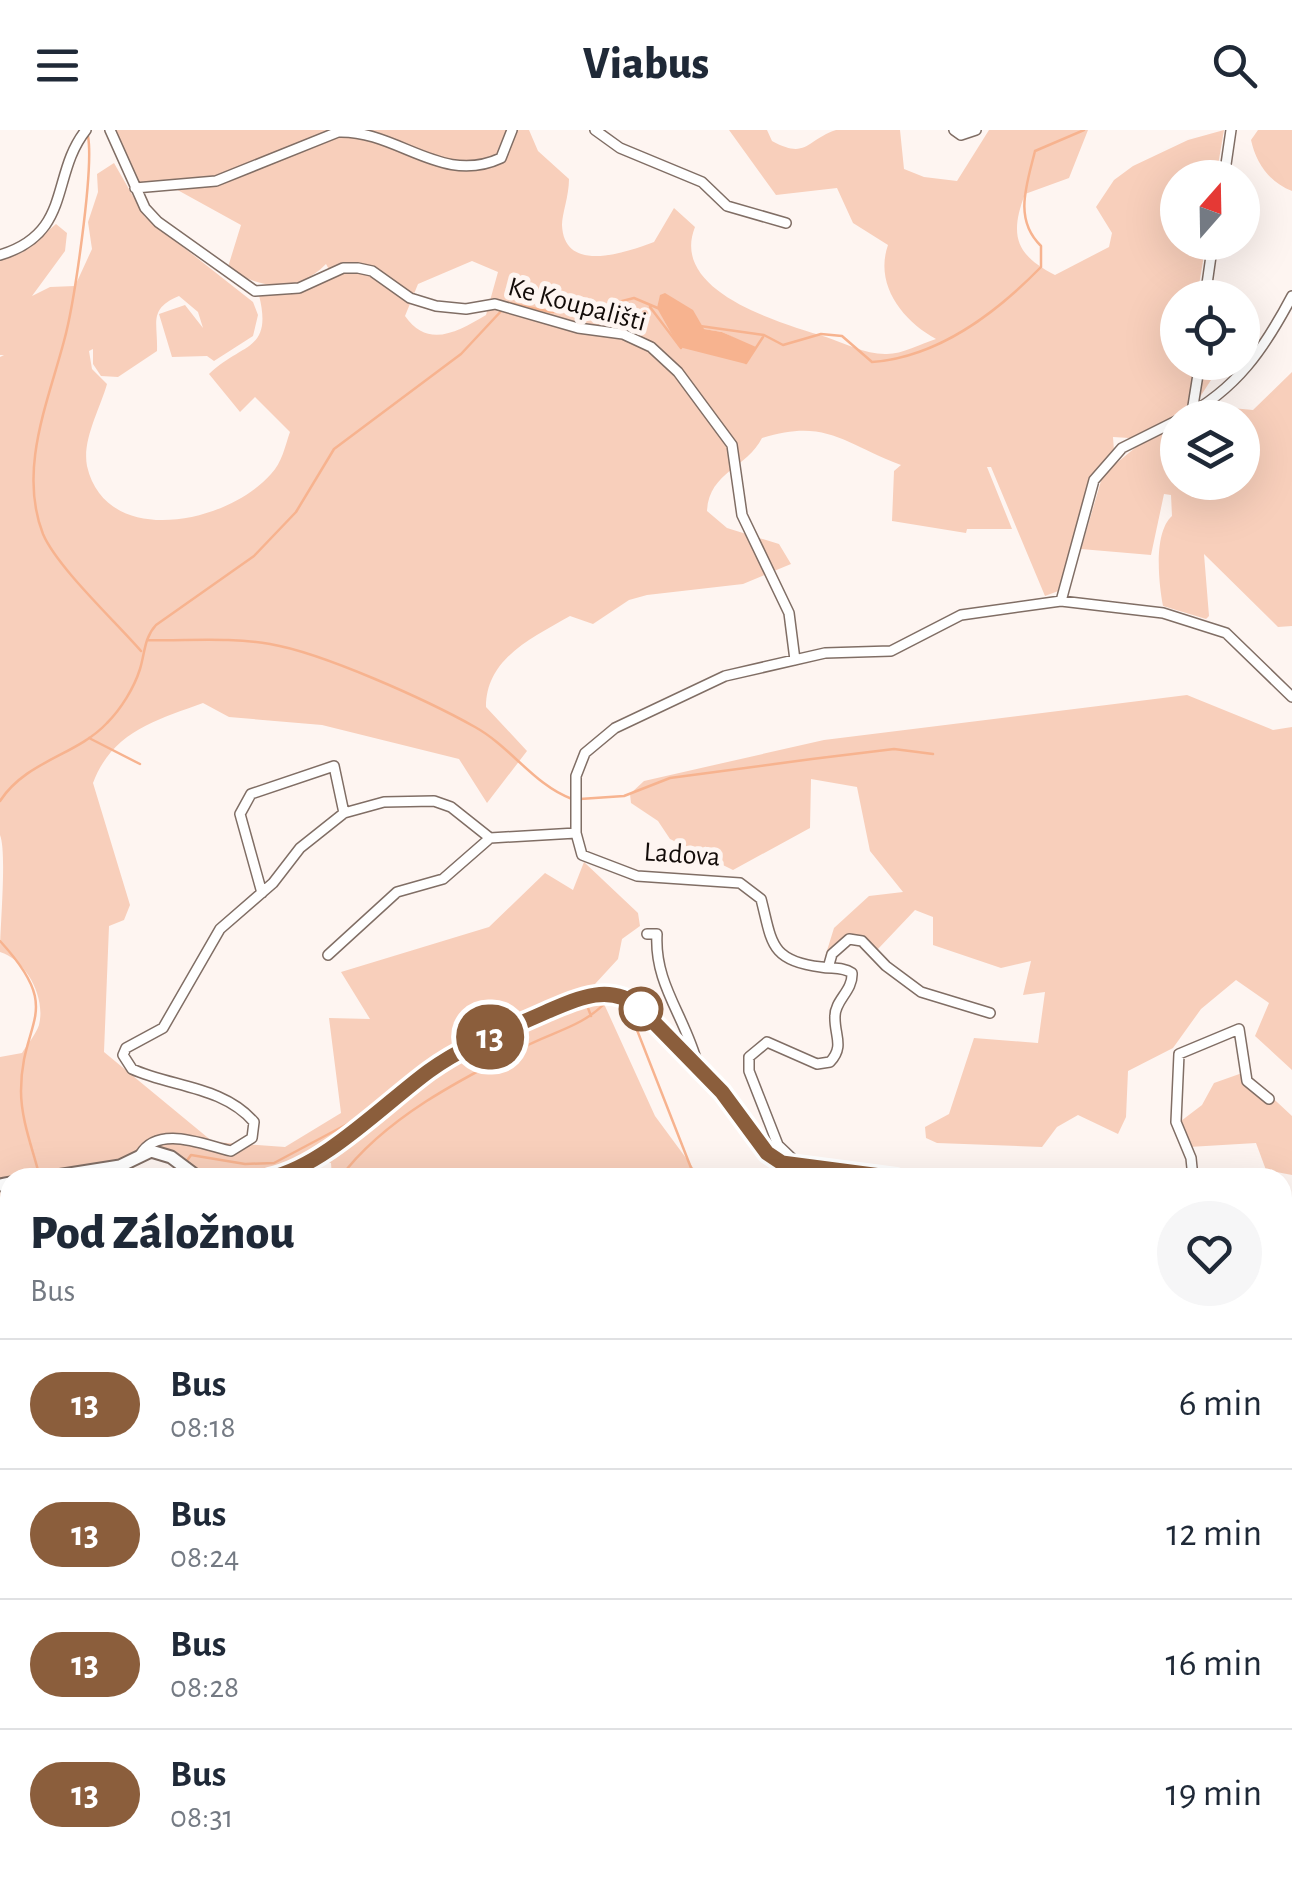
<!DOCTYPE html>
<meta charset="utf-8">
<style>
body{margin:0;font-family:"Alegreya Sans",sans-serif;background:#f6f6f7;color:#1f2937;height:100vh;display:flex;flex-direction:column;font-size:38px;white-space:nowrap}
*{box-sizing:border-box;margin:0}
p{font-size:32px;color:#747a83}
.icon{flex:none;width:55px;height:55px;fill:none;stroke:currentColor;stroke-width:2;stroke-linecap:round;stroke-linejoin:round}
.map{position:relative;flex:1;overflow:hidden}
.drawer{position:absolute;left:0px;top:1038px;width:1292px;height:712px;display:flex;flex-direction:column;background:#fff;border-radius:30px 30px 0 0;box-shadow:0 10px 40px #0002}
.drawer>*{flex:none}
.badge{padding:0 20px;border-radius:32px;font-size:35px;line-height:65px}
.needle{width:65px;rotate:20deg}
.fabs{position:absolute;left:1160px;top:30px;display:grid;gap:20px}
.fabs a{display:grid;place-items:center;width:100px;height:100px;border-radius:50%;background:#fff;box-shadow:0 10px 40px #0002;font-size:50px}
.map>.badge{position:absolute;translate:-50% -50%;box-shadow:0 0 0 5px #fff}
.round{display:grid;place-items:center;flex:none;width:105px;height:105px;border-radius:52px;background:#f6f6f7}
.overview{display:flex;align-items:center;justify-content:space-between;height:170px;padding:0 30px}
h1{font-size:48px;font-weight:800;line-height:75px}
ul{padding:0;list-style:none}
li{display:flex;align-items:center;gap:30px;height:130px;padding:0 30px;border-top:2px solid #e0e1e3}
li div{flex:1}
li b{display:block;font-size:38px}
li em{font-style:normal}
li .badge{min-width:110px;font-weight:700;text-align:center}
header{display:flex;justify-content:space-between;align-items:center;height:130px;padding:0 30px;background:#fff;font-size:45px;font-weight:800}
.map>svg:first-child{display:block}
</style>
<header><svg class="icon" aria-label="menu" viewBox="0 0 24 24"><path d="M4 6h16M4 12h16M4 18h16"/></svg>Viabus<svg class="icon" aria-label="search" viewBox="0 0 24 24"><circle cx="10" cy="10" r="6"/><path d="M15 15l6 6"/></svg></header>
<div class="map">
<svg width="1292" height="1748" viewBox="0 0 1292 1748">
<rect width="100%" height="100%" fill="#fef5f1"/>
<!-- green -->
<path fill="#f8cfbb" fill-rule="evenodd" d="M112 0H529L538 21 569 49C569 66 562 84 562 95 564 145 627 122 654 112L674 78 695 97C669 162 781 193 826 207 844 213 865 224 885 224 900 225 921 214 936 209 903 191 874 155 888 115L853 93 837 58 776 65 729 0H767L772 11C807 30 806 10 836 0 853 0 882 0 900 0L904 39 924 47 957 51 989 0H1088L1069 48 1025 64C1009 106 1016 125 1055 145L1109 117 1112 103 1096 77 1114 50 1133 36 1188 10 1224 0 1216 47 1178 48V112L1206 113 1198 161 1203 167 1178 168V232L1222 233 1189 284 1217 271 1221 277 1253 280 1292 242V496L1278 497 1204 424 1209 486 1206 489 1163 476C1158 449 1154 402 1172 386L1171 365 1164 364 1151 425 1081 419 1103 344 1146 309 1113 307 1114 321 1091 349 1061 460 1045 466 991 337H987L1012 399H967L966 403 892 391 894 341 901 335C844 314 827 288 762 308 747 338 709 342 707 381L727 398 779 414 791 434 743 454 647 465 629 470 593 494 570 486C532 508 486 528 486 577L527 621 487 673 459 629 322 595 229 587 203 573C156 590 112 602 93 653L130 775 124 790 109 796 104 922 213 1012 285 1017 341 983 329 888 370 889 341 842 489 797 545 743 573 760 584 732 638 783 640 796 622 809 618 829 595 854 655 986 700 1047 332 1048 331 1033 323 1031 284 1047 190 1048 178 1029 157 1025 91 1047 10 1048V1186L0 1190V927L22 923C27 915 36 904 39 895 46 867 26 830 0 822 0 797 7 722 0 705V227L4 225H0V130L23 122 56 94 67 103 65 121 32 166 50 157 75 156 92 119 88 92 98 62 97 44 114 33 145 87 253 172 258 185 253 206 214 231 207 226 172 227 159 184 185 175 203 198 198 182 179 166C148 179 158 192 157 221L118 247 101 246 93 234V219L89 221 92 239 107 254C100 279 82 310 87 336 106 419 227 394 271 344 282 333 285 316 290 302L255 267 240 282 209 244C242 212 273 222 259 165L286 164 332 145 326 134C297 164 259 160 228 137L241 95 163 52 148 55 135 50ZM472 131 498 142 486 185C457 202 428 219 405 186L418 154ZM703 199 722 202 755 218 679 217 671 201ZM1178 288H1242V352H1178Z
M1258 0H1292V61C1269 52 1256 33 1251 10Z
M1187 565 1273 600 1292 597V940L1255 906 1269 873 1236 850 1201 879 1173 918 1128 941 1126 987 1118 1004 1078 985 1057 997 1042 1017 937 1013 926 1008 925 997 949 984 974 908 1038 913 1045 862 1023 865 1031 831 1001 838 933 815V787L915 780 878 819 853 804 825 827 834 798 869 766 903 762 870 721 857 657 811 649 810 698 733 740 670 709 658 691 631 673 630 664 644 651 824 610Z
M1245 942 1292 986V1045L1266 1040 1256 1013 1189 1017 1181 991 1202 975 1214 953Z
M1283 1266 1292 1269V1748H1160L1154 1740H1282Z"/>
<!-- water -->
<path fill="#f7b38f" d="M665 163 693 180 704 199 722 202 756 217 746 234 679 217 657 178 660 165Z"/>
<g fill="none" stroke-linecap="round" stroke-linejoin="round">
<!-- stream -->
<path stroke="#f7b38f" stroke-width="2.5" d="M88 6C94 40 74 175 64 211 48 272 18 340 43 404 57 437 115 491 141 521
M509 173 551 182 583 181 634 168 660 179
M650 177 681 218
M700 196 764 205 783 215 821 204 842 206 872 232C939 227 996 183 1041 137V116C1013 89 1027 54 1035 21L1084 0
M746 233 763 207
M147 510C187 511 231 507 270 514 323 523 427 570 475 597 511 617 534 655 572 669
M89 608 140 634
M580 669 624 666 670 648 812 629 894 619 933 624
M0 671C27 630 76 626 107 593 121 579 134 558 140 539 145 523 144 508 156 495L254 426 296 382 334 319 461 224 504 178
M0 811C66 883 21 888 21 961 21 989 32 1017 39 1044
M585 870 591 886
M628 877 695 1048
M186 1032 191 1025 245 1034 274 1033 353 991 420 936 455 914 506 890 581 864
M170 1048 181 1038
M340 1048C384 988 463 948 528 915 556 901 585 895 607 871L622 873
M0 1081 10 1077
M1282 1111 1292 1110
M0 1320 10 1325
M426 1740 434 1748"/>
<defs>
<path id="minor" d="M110 0 145 78 158 92 255 161 299 158 343 138H358L372 141 410 168 436 176 466 179 495 174 578 198 623 204 651 217 678 242 732 315 742 385 789 483 795 530
M595 0 620 18 702 52 727 76 786 93
M954 0 961 5 976 0
M1224 48 1231 0
M135 58 216 51 338 2C398 0 441 56 501 28L512 0
M0 125C73 103 50 45 86 0
M1205 168 1213 112
M1192 282 1200 232
M1182 288C1237 259 1264 219 1292 166
M1061 471 1094 350 1122 318 1178 290
M262 763 240 684 251 664 334 636 344 683
M647 804H657C654 855 686 887 698 936
M328 825 397 762 443 749 490 708
M828 838 832 824 849 809 862 811 886 836 921 862 990 883
M140 1025C158 994 204 1015 231 1021L252 1008 254 992C223 956 171 957 132 939L123 925 126 918 163 898 220 799 273 753 300 718 344 683 384 672 434 671 451 677 490 708 576 703
M800 1036 778 1015 749 941V927L767 912 817 934 830 932C845 916 834 905 835 886 835 870 853 861 852 843 843 837 833 839 821 837 769 831 772 811 761 769L740 753 637 746 582 725 576 703V646L585 623 615 598 725 546 825 523 891 521 961 485 1061 471 1163 483 1226 503 1292 567
M1193 1048 1191 1028 1176 992 1179 924 1239 899 1247 951 1269 969
M1282 1085 1292 1082
M0 1270 10 1275
M0 1364 10 1368
M1282 1453 1292 1479
M0 1467H10
M0 1739 10 1724
M383 1740 391 1748
M508 1740 514 1748
M611 1740 616 1748
M1045 1740 1048 1748
M68 1748 76 1740
M454 1748 459 1740"/>
<path id="tertiary" d="M44 1048 120 1036 151 1021 171 1027 199 1048
M269 1048C323 1037 384 974 429 941 465 915 506 900 546 882 578 868 610 852 639 877L721 962 767 1023 782 1033 897 1048
M956 1048H1027
M0 1055 10 1053
M1282 1117 1292 1137"/>
</defs>
<!-- minor casing -->
<use href="#minor" stroke="#806e65" stroke-width="12"/>
<!-- tertiary casing -->
<use href="#tertiary" stroke="#806e65" stroke-width="15"/>
<!-- minor -->
<use href="#minor" stroke="#fff" stroke-width="9"/>
<!-- tertiary -->
<use href="#tertiary" stroke="#fff" stroke-width="11"/>
</g>
<g fill="none" stroke-linecap="round" stroke-linejoin="round">
<defs>
<path id="line" d="M269 1048C323 1037 384 974 429 941 465 915 506 900 546 882 578 868 610 853 639 877L722 962 767 1023 782 1033 896 1048"/>
</defs>
<!-- line casing -->
<use href="#line" stroke="#fff" stroke-width="22"/>
<!-- line -->
<use href="#line" stroke="#8b5e3c" stroke-width="15"/>
</g>
<!-- markers -->
<circle fill="#fff" stroke="#8b5e3c" stroke-width="5" cx="641" cy="879" r="20"/>
<g text-anchor="middle" dominant-baseline="central" stroke-width="10" stroke-linejoin="round" paint-order="stroke">
<!-- street labels -->
<g font-size="28" fill="#130c09" stroke="#fef5f1">
<text transform="translate(577 175) rotate(15)">Ke Koupališti</text>
<text transform="translate(682 725) rotate(4)">Ladova</text>
</g>
</g>
</svg>
<div class="fabs">
<a><svg class="needle" viewBox="-14 -14 28 28"><path d="M0-13l5 13h-10z" fill="#e53935"/><path d="M0 13l5-13h-10z" fill="#747a83"/></svg></a>
<a><svg class="icon" aria-label="locate" viewBox="0 0 24 24"><circle cx="12" cy="12" r="6"/><path d="M12 2v4M12 18v4M2 12h4M18 12h4"/></svg></a>
<a><svg class="icon" aria-label="layers" viewBox="0 0 24 24"><path d="M12 4l9 5-9 5-9-5zM3 14l9 5 9-5"/></svg></a>
</div>
<b class="badge" style="left:490px;top:907px;background:#8b5e3c;color:#fff">13</b>
<section class="drawer">
<div class="overview"><div><h1>Pod Záložnou</h1><p>Bus</p></div><a class="round"><svg class="icon" aria-label="heart" viewBox="0 0 24 24"><path d="M12 20l-8-8c-3-5 5-10 8-4 3-6 11-1 8 4z"/></svg></a></div>
<ul>
<li><span class="badge" style="background:#8b5e3c;color:#fff">13</span><div><b>Bus</b><p>08:18</p></div><em>6 min</em></li>
<li><span class="badge" style="background:#8b5e3c;color:#fff">13</span><div><b>Bus</b><p>08:24</p></div><em>12 min</em></li>
<li><span class="badge" style="background:#8b5e3c;color:#fff">13</span><div><b>Bus</b><p>08:28</p></div><em>16 min</em></li>
<li><span class="badge" style="background:#8b5e3c;color:#fff">13</span><div><b>Bus</b><p>08:31</p></div><em>19 min</em></li>
</ul>
</section>
</div>
